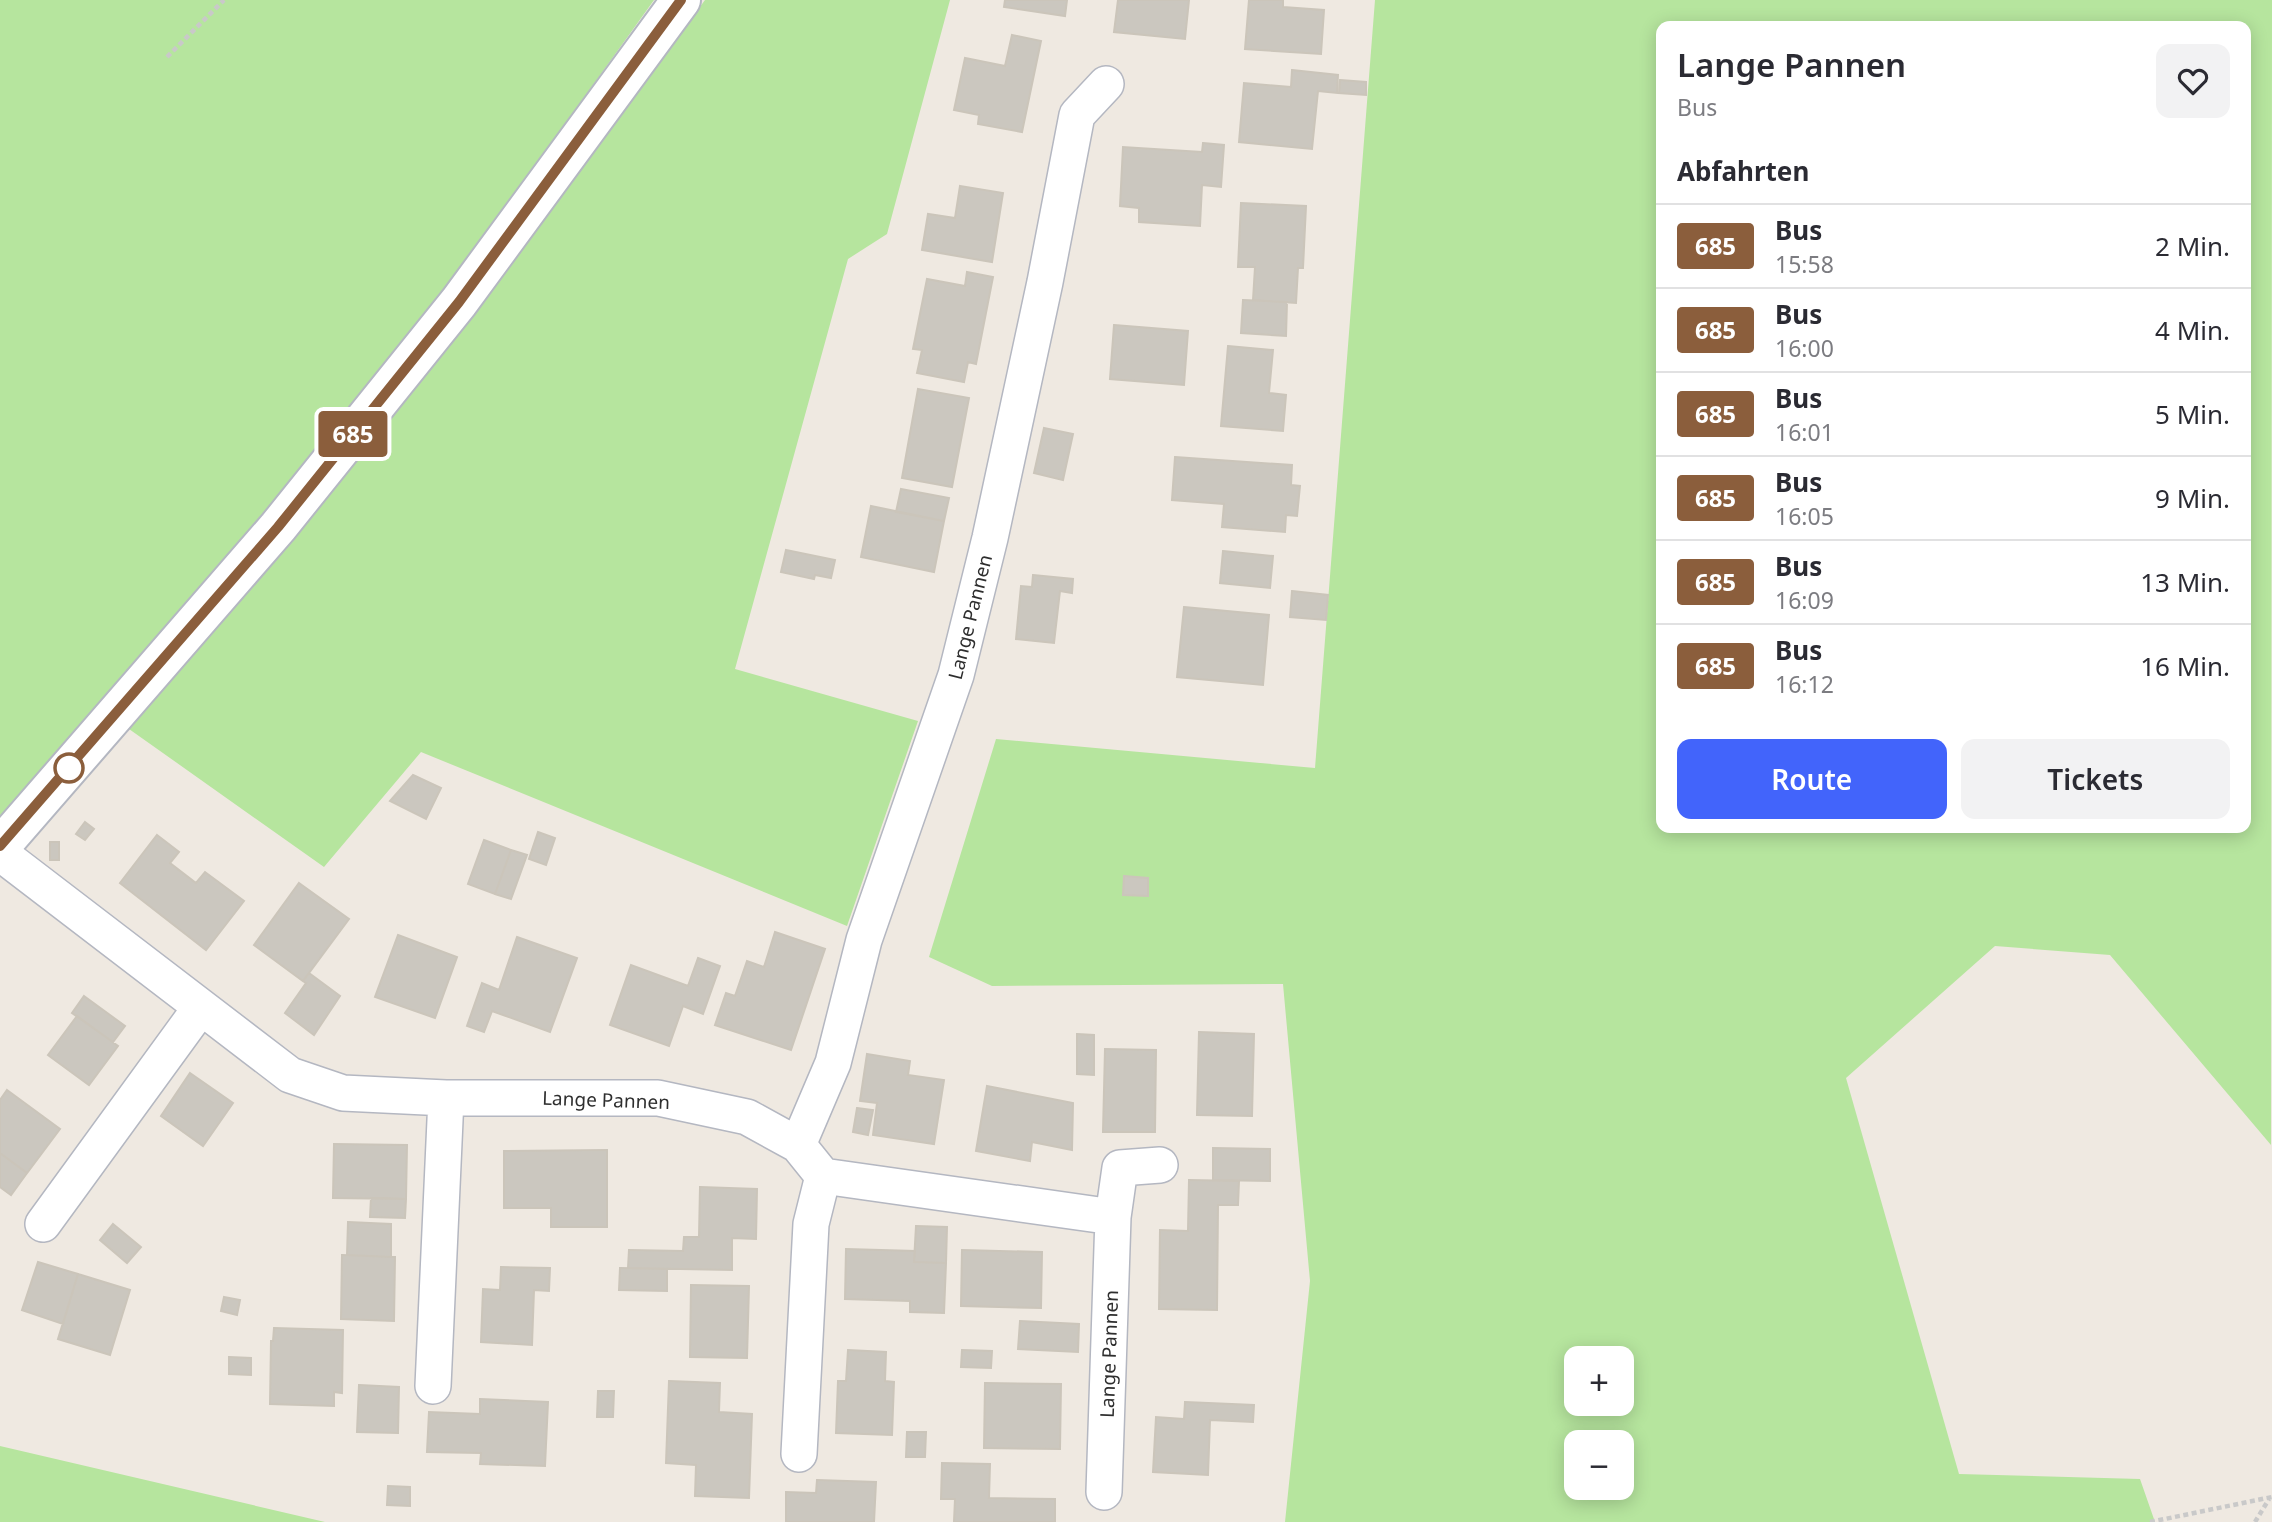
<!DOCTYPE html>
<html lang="de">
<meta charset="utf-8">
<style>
body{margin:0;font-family:"Noto Sans",sans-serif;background:#f2f2f3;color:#2b2b33;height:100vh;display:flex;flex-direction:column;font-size:26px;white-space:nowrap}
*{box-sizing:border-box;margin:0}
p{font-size:23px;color:#7c7c81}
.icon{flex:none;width:38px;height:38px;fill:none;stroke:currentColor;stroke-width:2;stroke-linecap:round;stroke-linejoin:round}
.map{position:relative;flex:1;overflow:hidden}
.details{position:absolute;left:1656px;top:21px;width:595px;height:812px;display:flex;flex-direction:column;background:#fff;border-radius:14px;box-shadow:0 4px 18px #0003}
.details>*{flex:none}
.badge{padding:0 14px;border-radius:5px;font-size:24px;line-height:46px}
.fabs{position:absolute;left:1564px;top:1346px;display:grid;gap:14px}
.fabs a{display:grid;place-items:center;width:70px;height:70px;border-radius:14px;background:#fff;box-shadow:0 4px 18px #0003;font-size:35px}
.map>.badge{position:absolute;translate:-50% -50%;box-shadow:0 0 0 4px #fff}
h2{padding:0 21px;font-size:26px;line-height:63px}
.round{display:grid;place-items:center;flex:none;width:74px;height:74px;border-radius:14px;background:#f2f2f3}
.overview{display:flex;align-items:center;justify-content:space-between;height:119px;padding:0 21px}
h1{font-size:33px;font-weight:600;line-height:52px}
.cta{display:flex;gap:14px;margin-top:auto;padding:14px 21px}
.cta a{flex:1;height:80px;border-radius:14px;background:#4264fb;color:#fff;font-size:28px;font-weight:600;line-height:80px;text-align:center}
.cta a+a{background:#f2f2f3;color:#2b2b33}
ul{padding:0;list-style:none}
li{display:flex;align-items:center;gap:21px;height:84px;padding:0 21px;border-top:2px solid #e1e1e2}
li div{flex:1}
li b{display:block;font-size:26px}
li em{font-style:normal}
li .badge{min-width:77px;font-weight:700;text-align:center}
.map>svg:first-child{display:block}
</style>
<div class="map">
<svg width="2272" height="1522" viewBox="0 0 2272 1522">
<rect width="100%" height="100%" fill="#efe9e1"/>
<!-- green -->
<path fill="#b6e59e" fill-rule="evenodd" d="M0 0H654L443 294 319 450 0 819Z
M705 0H950L887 234 848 259 735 669 918 721 847 926 421 752 324 867 129 729 479 309Z
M1375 0H2272L2271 1145 2110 955 1995 946 1846 1078 1959 1474 2140 1479 2155 1522H1285L1310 1281 1283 984 992 986 929 957 996 739 1315 768ZM1661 26H2245V828H1661ZM1577 1358H1622V1404H1577ZM1577 1442H1622V1488H1577Z
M0 1446 325 1522H0Z"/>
<!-- building -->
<path fill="#cbc7bf" stroke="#cbc5ba" stroke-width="2" d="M1005 0H1067L1065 16 1004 7Z
M1118 0H1189L1185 39 1114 32Z
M1249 0H1283V7L1324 10 1321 54 1245 49Z
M1012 35 1041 41 1022 132 978 124 979 115 954 110 965 58 1005 66Z
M1292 70 1338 75 1337 93 1318 91 1312 149 1239 142 1244 83 1291 87Z
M1340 80 1366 82V95L1339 93Z
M1203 143 1224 145 1221 187 1202 185 1200 226 1139 222V208L1120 206 1123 147 1202 152Z
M960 186 1003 193 992 262 922 250 928 214 955 218Z
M1241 203 1306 206 1303 268H1298L1296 303 1253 300 1255 267H1238Z
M967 272 993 277 976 364 968 362 964 382 917 373 922 350 913 349 927 279 965 286Z
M1243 300 1287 302 1286 336 1241 333Z
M1114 325 1188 331 1184 385 1110 379Z
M1228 346 1273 350 1269 393 1286 395 1283 431 1221 426Z
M918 389 969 398 952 487 902 478Z
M1044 428 1073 434 1063 480 1034 473Z
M1175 457 1292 465 1291 485 1300 486 1297 516 1286 515 1285 532 1222 527 1224 504 1172 500Z
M901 489 949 498 944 521 896 512Z
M871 506 944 521 934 572 861 557Z
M786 550 835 560 831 578 815 575 814 579 781 572Z
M1223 551 1273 556 1270 588 1220 583Z
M1033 575 1073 579 1072 593 1060 591 1054 643 1016 639 1021 586 1032 587Z
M1292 591 1328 595 1326 620 1290 617Z
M1184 607 1269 615 1263 685 1177 677Z
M413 775 441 788 426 819 390 801Z
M85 822 94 829 85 840 76 834Z
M538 832 555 838 546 865 529 859Z
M157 835 179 852 170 863 196 883 205 872 244 901 206 950 120 883Z
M484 840 511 850 495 894 468 884Z
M50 842H59V860H50Z
M511 850 527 855 511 899 495 894Z
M1124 876 1148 878V896L1123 895Z
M299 883 349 919 303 981 254 945Z
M775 932 825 949 791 1050 715 1025 726 993 735 996 747 961 764 967Z
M398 935 457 957 435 1018 375 997Z
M517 937 577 958 550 1032 492 1011 484 1032 467 1026 482 983 499 990Z
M698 958 720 966 703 1014 683 1006 669 1046 610 1025 631 965 688 986Z
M309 973 340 996 314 1035 285 1013 306 983 303 981Z
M84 996 125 1026 113 1042 72 1013Z
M77 1016 118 1046 89 1085 48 1055Z
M1199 1032 1254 1034 1252 1116 1197 1115Z
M1077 1034 1094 1035V1075L1077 1074Z
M1105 1049 1156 1050 1155 1132H1103Z
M867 1054 910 1061 908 1075 944 1080 934 1144 873 1135 877 1103 860 1101Z
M190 1073 233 1103 203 1146 161 1116Z
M987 1086 1073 1103 1072 1150 1032 1142 1030 1161 976 1151Z
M7 1090 60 1129 27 1173 0 1153V1100Z
M857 1108 873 1110 868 1135 853 1132Z
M334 1144 407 1145 406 1199 333 1198Z
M1213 1148 1270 1149V1181L1213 1180Z
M607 1150V1227H551V1208H504V1151Z
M0 1153 27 1173 11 1195 0 1187Z
M1189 1180 1239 1181 1238 1205H1218L1217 1310 1159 1309 1160 1230 1188 1231Z
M700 1187 757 1189 756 1239 732 1238V1270L628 1268 629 1250 683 1251 684 1237H699Z
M371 1198 406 1199 405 1218 370 1217Z
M348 1222 391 1224V1257L347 1255Z
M113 1224 141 1247 127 1263 100 1240Z
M916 1226 947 1227 946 1263 914 1262Z
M846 1249 915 1251 914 1262 946 1263 944 1313 910 1312V1301L845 1299Z
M962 1250 1042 1252 1041 1308 961 1306Z
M342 1255 395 1257 394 1321 341 1319Z
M38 1262 78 1274 63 1324 22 1310Z
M501 1267 550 1268 549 1291 534 1290 532 1345 481 1342 483 1289 500 1290Z
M620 1268 667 1269V1291L619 1290Z
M78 1274 130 1290 110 1355 58 1339Z
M691 1285 749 1286 747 1358 690 1357Z
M224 1297 240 1300 237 1315 221 1311Z
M1020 1321 1079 1324 1078 1352 1018 1349Z
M274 1328 343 1330 342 1393 334 1392V1406L270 1404 271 1341H273Z
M848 1350 886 1352 885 1381 894 1382 892 1435 836 1433 838 1381H846Z
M962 1350 992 1351 991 1368 961 1367Z
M229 1357 251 1358V1375L229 1374Z
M669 1381 720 1383 719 1412 752 1414 749 1498 695 1496 696 1465 666 1463Z
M985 1383 1061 1384 1060 1449 984 1448Z
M359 1385 399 1387 398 1433 357 1432Z
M598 1391H614L613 1417H597Z
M480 1399 548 1402 545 1466 480 1464 481 1453 427 1452 429 1412 480 1414Z
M1185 1402 1254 1405 1253 1422 1210 1420 1208 1475 1153 1472 1156 1417 1184 1419Z
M907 1432H926L925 1457H906Z
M942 1463 990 1464 989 1498 1055 1499V1522H954L955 1499H941Z
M817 1480 876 1482 874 1522H786V1492L816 1493Z
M388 1486 410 1487V1506L387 1505Z"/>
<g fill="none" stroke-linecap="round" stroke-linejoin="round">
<defs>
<path id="minor" d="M0 853 290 1075 343 1093 446 1098H658L747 1117 798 1145 823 1176 1113 1217 1104 1492
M798 1145 833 1063 864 940 956 675 990 538 1045 282 1077 115 1106 84
M1113 1217 1120 1168 1160 1165
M43 1224 201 1007
M433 1386 446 1098
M799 1454 811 1224 823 1176"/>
<path id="tertiary" d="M0 847 278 527 459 302 681 0"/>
</defs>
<!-- minor casing -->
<use href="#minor" stroke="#b4b7c1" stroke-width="38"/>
<!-- tertiary casing -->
<use href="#tertiary" stroke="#b4b7c1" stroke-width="42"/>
<!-- path -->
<path stroke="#c9c9c9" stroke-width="4.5" stroke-dasharray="5 3.5" stroke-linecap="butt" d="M167 57 224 0
M2150 1522 2272 1497
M2255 1522 2269 1499"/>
<!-- minor -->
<use href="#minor" stroke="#fff" stroke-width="35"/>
<!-- tertiary -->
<use href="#tertiary" stroke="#fff" stroke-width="38"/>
</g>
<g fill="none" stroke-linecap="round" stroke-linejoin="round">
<defs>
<path id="line" d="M0 846 278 527 459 302 681 0"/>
</defs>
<!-- line casing -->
<use href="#line" stroke="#fff" stroke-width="16"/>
<!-- line -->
<use href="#line" stroke="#8b5e3c" stroke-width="10"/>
</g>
<!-- markers -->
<circle fill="#fff" stroke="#8b5e3c" stroke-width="3.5" cx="69" cy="768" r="14"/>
<g text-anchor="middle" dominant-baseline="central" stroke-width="7" stroke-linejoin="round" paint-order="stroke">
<!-- street labels -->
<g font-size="19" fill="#2e2e2e" stroke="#fff">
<text transform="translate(970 617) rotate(-76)">Lange Pannen</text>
<text transform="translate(606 1100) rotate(2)">Lange Pannen</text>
<text transform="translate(1109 1354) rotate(-88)">Lange Pannen</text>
</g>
</g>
</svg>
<div class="fabs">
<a>+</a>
<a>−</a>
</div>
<b class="badge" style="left:353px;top:434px;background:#8b5e3c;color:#fff">685</b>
<section class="details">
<div class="overview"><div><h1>Lange Pannen</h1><p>Bus</p></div><a class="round"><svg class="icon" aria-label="heart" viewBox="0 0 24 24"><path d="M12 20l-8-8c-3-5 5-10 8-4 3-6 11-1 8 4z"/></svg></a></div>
<h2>Abfahrten</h2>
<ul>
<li><span class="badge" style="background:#8b5e3c;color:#fff">685</span><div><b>Bus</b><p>15:58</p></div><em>2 Min.</em></li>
<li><span class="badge" style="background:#8b5e3c;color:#fff">685</span><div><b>Bus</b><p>16:00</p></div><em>4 Min.</em></li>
<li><span class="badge" style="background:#8b5e3c;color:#fff">685</span><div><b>Bus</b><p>16:01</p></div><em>5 Min.</em></li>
<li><span class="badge" style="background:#8b5e3c;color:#fff">685</span><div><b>Bus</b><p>16:05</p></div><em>9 Min.</em></li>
<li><span class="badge" style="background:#8b5e3c;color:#fff">685</span><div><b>Bus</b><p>16:09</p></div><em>13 Min.</em></li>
<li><span class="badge" style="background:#8b5e3c;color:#fff">685</span><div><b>Bus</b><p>16:12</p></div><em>16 Min.</em></li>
</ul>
<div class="cta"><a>Route</a><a>Tickets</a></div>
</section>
</div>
